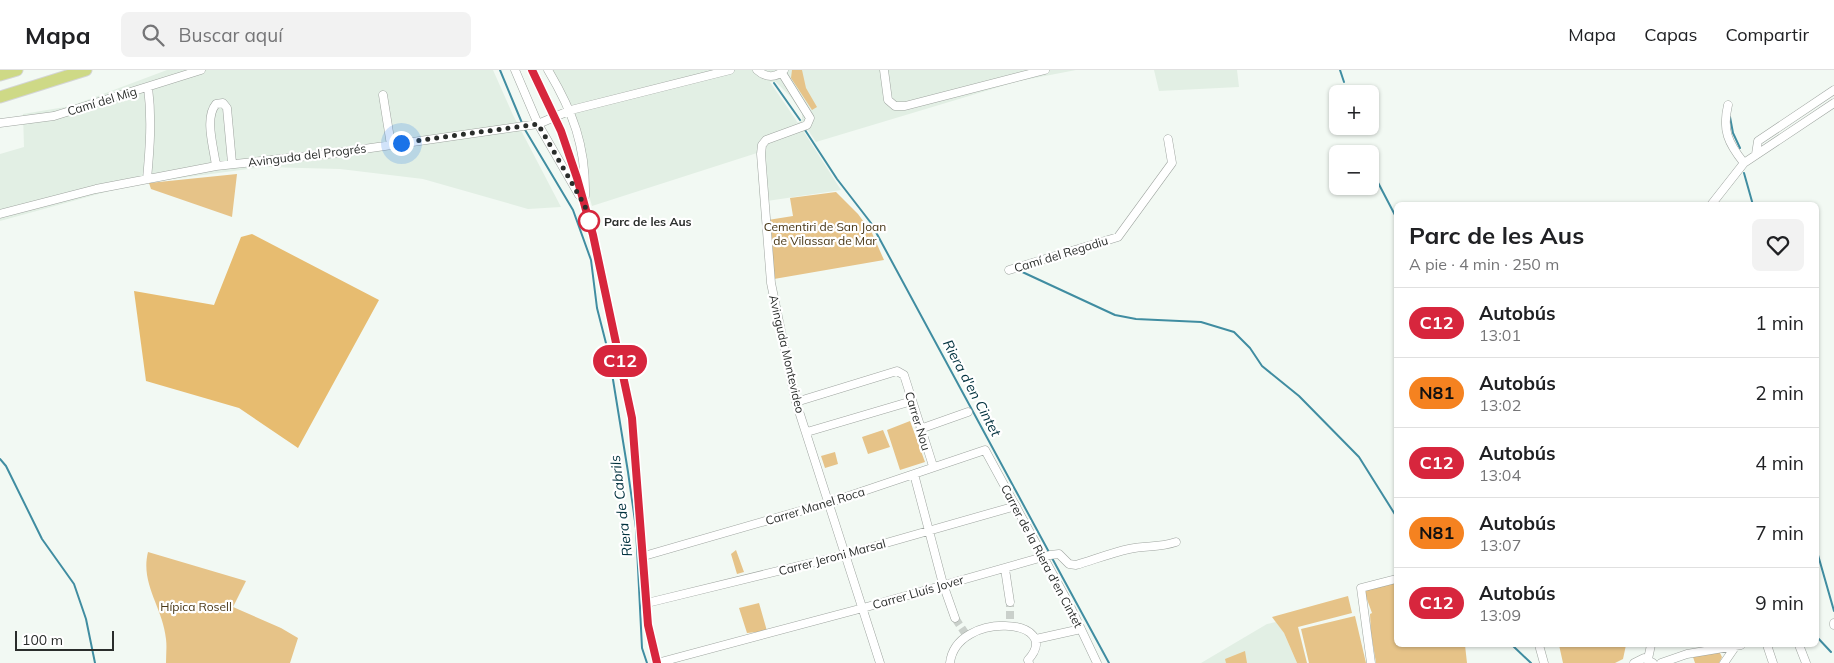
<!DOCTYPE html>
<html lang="es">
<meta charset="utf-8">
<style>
body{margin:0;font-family:Mulish,sans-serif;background:#f2f2f2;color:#202124;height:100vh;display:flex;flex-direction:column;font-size:19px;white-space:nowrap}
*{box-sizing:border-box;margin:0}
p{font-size:16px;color:#757577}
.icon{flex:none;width:28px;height:28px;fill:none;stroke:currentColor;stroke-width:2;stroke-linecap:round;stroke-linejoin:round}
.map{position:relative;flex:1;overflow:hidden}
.side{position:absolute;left:1394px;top:132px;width:425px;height:445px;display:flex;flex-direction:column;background:#fff;border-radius:8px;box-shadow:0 1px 4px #0004}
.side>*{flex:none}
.badge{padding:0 10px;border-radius:16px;font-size:18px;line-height:32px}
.tools{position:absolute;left:1329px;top:15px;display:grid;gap:10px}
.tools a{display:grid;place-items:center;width:50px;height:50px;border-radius:8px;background:#fff;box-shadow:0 1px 4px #0004;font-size:25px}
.scale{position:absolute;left:15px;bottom:12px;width:99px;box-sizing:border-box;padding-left:5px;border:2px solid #2a2d2b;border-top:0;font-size:14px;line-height:18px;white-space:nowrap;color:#2a2d2b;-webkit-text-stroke:4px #fff;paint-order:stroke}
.you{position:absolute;width:25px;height:25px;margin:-12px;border:4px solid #fff;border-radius:50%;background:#1a73e8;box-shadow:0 0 0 8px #1a73e833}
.map>.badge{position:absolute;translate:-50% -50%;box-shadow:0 0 0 2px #fff}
.round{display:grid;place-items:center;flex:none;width:52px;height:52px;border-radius:8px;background:#f2f2f2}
.overview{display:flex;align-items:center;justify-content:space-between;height:85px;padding:0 15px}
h1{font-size:24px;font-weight:700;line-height:38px}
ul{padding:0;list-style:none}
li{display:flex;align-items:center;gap:15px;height:70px;padding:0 15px;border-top:1px solid #e0e0e0}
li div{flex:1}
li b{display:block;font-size:19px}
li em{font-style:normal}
li .badge{min-width:55px;font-weight:700;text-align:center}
header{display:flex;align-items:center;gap:30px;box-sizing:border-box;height:70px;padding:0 25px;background:#fff;border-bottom:1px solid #e0e0e0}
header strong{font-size:24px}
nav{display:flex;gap:28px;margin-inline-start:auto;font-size:18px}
.search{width:350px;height:45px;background:#f2f2f2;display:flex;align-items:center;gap:12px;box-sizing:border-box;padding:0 18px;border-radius:8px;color:#757577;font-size:19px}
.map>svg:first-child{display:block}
</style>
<header>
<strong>Mapa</strong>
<div class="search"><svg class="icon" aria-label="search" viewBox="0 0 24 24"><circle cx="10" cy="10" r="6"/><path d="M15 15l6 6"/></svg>Buscar aquí</div>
<nav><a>Mapa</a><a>Capas</a><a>Compartir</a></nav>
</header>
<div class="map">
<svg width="1834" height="593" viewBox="0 0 1834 593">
<rect width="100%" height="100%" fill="#f2f9f3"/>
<!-- built -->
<path fill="#e2efe4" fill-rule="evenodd" d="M167 0H493L513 45 561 137 528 139 423 109 340 99 264 97 135 114 0 151V84L24 77 23 44 71 36Z
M548 0H1076L1019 11 816 72 808 60 804 62 841 120 760 132 757 83 592 136 579 92 570 48ZM770 12H776L790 26 802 43V49L798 53Z
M1154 0H1237L1239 17 1159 21Z
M1276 552 1284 563 1297 593H1201L1267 554Z"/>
<!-- green -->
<path fill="#e6c388" d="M792 0H802L806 18 817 37 812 40 791 8Z
M237 104 232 147 151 119 149 113Z
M836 122 858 144 872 163 884 190 774 209 768 150 793 146 790 128Z
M910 351 925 392 900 400 887 360Z
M883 360 890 377 868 384 862 367Z
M835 382 838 394 825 398 821 386Z
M736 480 744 502 737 504 731 484Z
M148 482 246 511 233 537 281 558 298 568 290 593H166C166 585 167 577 166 569 163 538 140 514 148 482Z
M1396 513V575H1465L1467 593H1376L1371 563 1370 544 1372 543 1364 521Z
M1348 526 1352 543 1298 557 1307 593H1297L1284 563 1272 547Z
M759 533 767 561 747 563 739 538Z
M1355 546 1366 593H1309L1301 559Z
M1559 575H1626L1623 589 1615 593H1563Z
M1245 581 1247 593H1226L1225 589Z
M1719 581 1722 587 1719 593H1695L1693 587Z"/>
<!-- forest -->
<path fill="#e7bc70" d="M252 164 379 230 298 378 239 338 146 311 134 221 214 235 241 167Z"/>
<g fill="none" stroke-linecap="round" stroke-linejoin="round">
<!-- stream -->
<path stroke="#408da1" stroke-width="2" d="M500 0 522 53
M1340 0 1344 12
M774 13 800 50
M1730 47 1733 63 1740 78
M524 58 573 140 591 190 597 238 609 285 628 402 636 458 642 578 647 593
M805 60 837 109 871 153 1050 484
M1373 103 1396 147
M1744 103 1753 135
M1018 200 1115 245 1136 249 1201 252 1234 262 1250 278 1262 296 1299 326 1359 387 1396 446
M0 389 6 396 42 469 74 514 86 549 95 593
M1816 478 1834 541
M1052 488 1109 593
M1816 566 1831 582
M1512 575 1531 593"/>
<!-- minor-tunnel -->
<path stroke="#cad0cb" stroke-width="8" stroke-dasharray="8 4" stroke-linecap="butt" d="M955 548 965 563
M1010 549V532"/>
<defs>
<path id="minor" d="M515 0 538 54 579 125
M532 0 545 28
M548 0C573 42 586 76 585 126
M757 0C766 8 776 8 784 0
M884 0 888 30 895 36H905L1045 0
M782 3 810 48 807 55 766 70 762 75 761 84 771 213 787 290 796 332 880 593
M383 25 391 75
M1728 35C1722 60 1728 73 1744 93
M0 53 54 46 201 0
M561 61 577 108 593 165 632 348 648 555 657 593
M1756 84 1758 71 1834 20
M216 96C214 78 204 48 216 34L223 33 227 38 232 93
M147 109C150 77 152 48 148 17
M1711 135 1744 93 1834 33
M0 144 96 119 216 96 336 83 538 54 571 40 730 0
M1009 200 1118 167 1172 93 1168 69
M796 332 897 301 904 305 933 396
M920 359 968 342
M807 362 912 331
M914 404 943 514 955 548
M644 486 828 433 985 380 1070 536 1097 593
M1005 499 1010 532
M647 533 844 485 1016 436
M1834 553V555
M1036 569 1081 559
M1539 575 1544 593
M1767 575 1773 593
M1799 575 1806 593
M1648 589 1651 575
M657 593 863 538 1050 485 1059 484 1069 494 1076 495C1093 490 1111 483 1129 479 1146 475 1158 478 1176 472
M950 593C956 540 1066 548 1028 590L1029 593
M1371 593 1361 518 1396 509
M1634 593 1644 588 1653 593
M1661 593 1687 584 1741 575
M1724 593 1735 577"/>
<path id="highway" d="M0 5 17 0
M0 27 86 0"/>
</defs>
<!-- minor casing -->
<use href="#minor" stroke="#9fa5a0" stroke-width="9"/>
<!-- highway casing -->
<use href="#highway" stroke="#d4d5d5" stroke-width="13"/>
<!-- minor -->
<use href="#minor" stroke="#fff" stroke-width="8"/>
<!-- highway -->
<use href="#highway" stroke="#ced986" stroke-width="11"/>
<defs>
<path id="minor-bridge" d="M545 28 561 61"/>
</defs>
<!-- minor-bridge casing -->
<use href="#minor-bridge" stroke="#9fa5a0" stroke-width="9" stroke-linecap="butt"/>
<!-- minor-bridge -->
<use href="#minor-bridge" stroke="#fff" stroke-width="8"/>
</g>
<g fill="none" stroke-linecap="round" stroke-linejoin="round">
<defs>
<path id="line" d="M532 0 561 61 577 108 593 165 632 348 648 555 657 593"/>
</defs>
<!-- line casing -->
<use href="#line" stroke="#fff" stroke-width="11"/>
<!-- line -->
<use href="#line" stroke="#d7263d" stroke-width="8"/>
<!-- walk -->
<path stroke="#2a2d2b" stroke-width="5" stroke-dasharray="0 9" d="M401 73 538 54 585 136 589 151"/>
</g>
<!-- markers -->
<circle fill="#fff" stroke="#d7263d" stroke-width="2.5" cx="589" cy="151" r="10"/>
<g text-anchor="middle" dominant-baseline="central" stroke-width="4.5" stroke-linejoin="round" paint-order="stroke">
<!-- street labels -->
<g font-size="12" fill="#2a2d2b" stroke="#fff">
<text transform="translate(102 31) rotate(-17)">Camí del Mig</text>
<text transform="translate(307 85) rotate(-7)">Avinguda del Progrés</text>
<text transform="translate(1061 184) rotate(-17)">Camí del Regadiu</text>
<text transform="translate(787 284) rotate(77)">Avinguda Montevideo</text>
<text transform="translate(918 351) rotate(73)">Carrer Nou</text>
<text transform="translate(815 436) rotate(-17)">Carrer Manel Roca</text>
<text transform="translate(1042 486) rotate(62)">Carrer de la Riera d'en Cintet</text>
<text transform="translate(832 487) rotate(-15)">Carrer Jeroni Marsal</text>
<text transform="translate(918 522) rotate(-16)">Carrer Lluís Jover</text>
</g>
<!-- stop labels -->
<g font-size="12" font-weight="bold" fill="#2a2d2b" stroke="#fff" text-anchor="start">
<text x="604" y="151">Parc de les Aus</text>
</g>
<!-- park labels -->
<g font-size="12" fill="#483615" stroke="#fff">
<text x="825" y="156">Cementiri de San Joan<tspan x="825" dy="14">de Vilassar de Mar</tspan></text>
<text x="196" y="536">Hípica Rosell</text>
</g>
<!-- water labels -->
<g font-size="14" font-style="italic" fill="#00313e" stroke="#fff">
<text transform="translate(972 318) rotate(62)">Riera d'en Cintet</text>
<text transform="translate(621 436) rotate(-97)">Riera de Cabrils</text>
</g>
</g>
</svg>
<div class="tools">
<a>+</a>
<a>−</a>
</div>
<div class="scale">100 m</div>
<div class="you" style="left:401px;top:73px"></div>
<b class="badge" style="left:620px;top:291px;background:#d7263d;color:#fff">C12</b>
<section class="side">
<div class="overview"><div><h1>Parc de les Aus</h1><p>A pie · 4 min · 250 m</p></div><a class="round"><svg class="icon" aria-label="heart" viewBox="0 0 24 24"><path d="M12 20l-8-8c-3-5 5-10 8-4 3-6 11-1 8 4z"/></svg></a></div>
<ul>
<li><span class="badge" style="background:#d7263d;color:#fff">C12</span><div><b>Autobús</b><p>13:01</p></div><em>1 min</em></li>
<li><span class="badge" style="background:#f58220;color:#111">N81</span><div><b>Autobús</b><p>13:02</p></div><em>2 min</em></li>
<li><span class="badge" style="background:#d7263d;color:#fff">C12</span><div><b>Autobús</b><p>13:04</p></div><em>4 min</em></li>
<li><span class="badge" style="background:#f58220;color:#111">N81</span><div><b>Autobús</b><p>13:07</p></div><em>7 min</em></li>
<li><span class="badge" style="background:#d7263d;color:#fff">C12</span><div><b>Autobús</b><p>13:09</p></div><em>9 min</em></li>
</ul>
</section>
</div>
